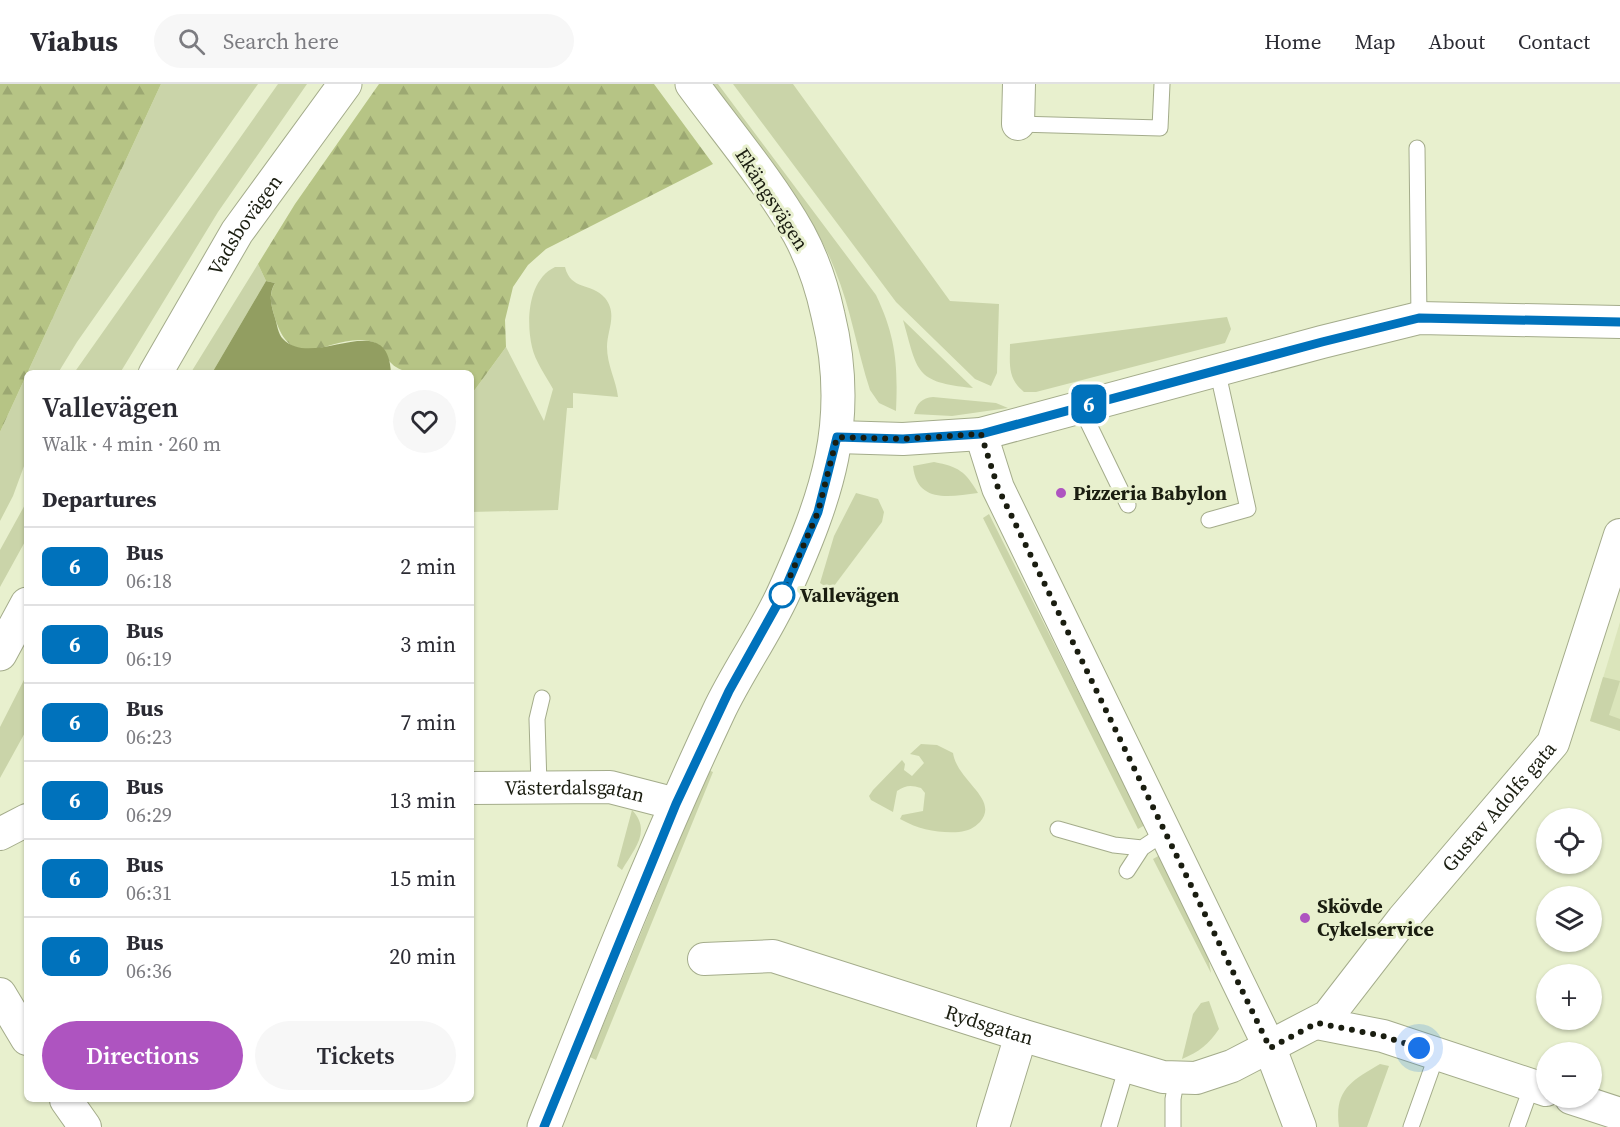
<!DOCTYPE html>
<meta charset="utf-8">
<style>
body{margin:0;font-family:"Source Serif 4",serif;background:#f7f7f7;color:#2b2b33;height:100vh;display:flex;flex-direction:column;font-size:22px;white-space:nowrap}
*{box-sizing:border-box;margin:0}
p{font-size:20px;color:#7c7c81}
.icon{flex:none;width:33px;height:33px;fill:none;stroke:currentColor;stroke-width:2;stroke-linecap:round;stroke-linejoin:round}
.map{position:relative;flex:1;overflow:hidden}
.drawer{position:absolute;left:24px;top:286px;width:450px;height:732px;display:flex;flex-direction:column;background:#fff;border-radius:9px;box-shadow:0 2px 4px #0004}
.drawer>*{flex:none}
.badge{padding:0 12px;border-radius:9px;font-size:21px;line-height:39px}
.tools{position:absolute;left:1536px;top:724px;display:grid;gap:12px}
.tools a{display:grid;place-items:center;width:66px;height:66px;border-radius:50%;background:#fff;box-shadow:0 2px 4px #0004;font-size:30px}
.you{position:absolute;width:30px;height:30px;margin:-15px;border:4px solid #fff;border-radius:50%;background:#1a73e8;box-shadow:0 0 0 9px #1a73e833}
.map>.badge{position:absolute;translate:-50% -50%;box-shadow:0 0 0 3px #fff}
h2{padding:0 18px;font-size:22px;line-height:54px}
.round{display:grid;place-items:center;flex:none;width:63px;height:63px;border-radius:32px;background:#f7f7f7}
.overview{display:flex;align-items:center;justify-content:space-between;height:102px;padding:0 18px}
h1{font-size:28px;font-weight:600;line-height:45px}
.button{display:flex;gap:12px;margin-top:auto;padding:12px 18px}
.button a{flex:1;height:69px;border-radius:36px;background:#ae54c0;color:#fff;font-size:24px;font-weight:600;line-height:69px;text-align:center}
.button a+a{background:#f7f7f7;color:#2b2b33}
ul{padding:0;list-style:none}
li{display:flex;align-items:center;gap:18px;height:78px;padding:0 18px;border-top:2px solid #e1e1e2}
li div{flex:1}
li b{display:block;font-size:22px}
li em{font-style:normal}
li .badge{min-width:66px;font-weight:700;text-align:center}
header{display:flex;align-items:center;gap:36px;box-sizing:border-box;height:84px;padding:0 30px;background:#fff;border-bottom:2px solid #e1e1e2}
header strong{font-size:28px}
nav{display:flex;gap:33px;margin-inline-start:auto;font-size:21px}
.search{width:420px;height:54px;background:#f7f7f7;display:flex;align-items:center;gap:15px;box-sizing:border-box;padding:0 21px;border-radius:33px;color:#7c7c81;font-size:22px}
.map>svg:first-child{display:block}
</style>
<header>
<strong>Viabus</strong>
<div class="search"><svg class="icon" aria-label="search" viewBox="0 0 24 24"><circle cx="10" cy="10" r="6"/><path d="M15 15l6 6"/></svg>Search here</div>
<nav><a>Home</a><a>Map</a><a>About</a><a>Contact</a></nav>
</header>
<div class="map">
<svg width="1620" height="1043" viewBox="0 0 1620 1043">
<defs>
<pattern id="forest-firs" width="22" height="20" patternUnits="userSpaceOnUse" patternTransform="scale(1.5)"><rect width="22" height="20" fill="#b6c485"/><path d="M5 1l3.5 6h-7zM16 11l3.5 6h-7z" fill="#9ca872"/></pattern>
</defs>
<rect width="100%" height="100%" fill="#e8f0ce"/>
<!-- built -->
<path fill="#dbe5bb" d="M1620 538V647L1590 637Z"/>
<!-- green -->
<path fill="#cad4a9" d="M161 0H258L77 258 58 289 27 290V374L13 412 0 437V348Z
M278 0H307L218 128 120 289H74Z
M709 0H718L876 211C896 253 898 281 896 327L879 319 870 306C857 266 851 225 835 186 808 117 754 59 709 0Z
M733 0H793L950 217 999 220 997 289 991 302 975 295 896 218Z
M258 180 266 197 212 289 190 290Z
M555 183H565C571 207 591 198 605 214 618 230 607 246 607 263 607 281 616 296 618 313L573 309V324H567L558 426 471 428V311L506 263 544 337 553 305C546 292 535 277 532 263 526 237 528 196 555 183Z
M1227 233 1231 245 1225 259 1036 308H1024C1007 294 1010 280 1010 260Z
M903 236 973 304C914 298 918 288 903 236Z
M933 313 996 319 1008 324 952 332 914 330C917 319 922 314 933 313Z
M934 378C959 383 965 387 978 409 948 413 917 419 913 382Z
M856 409 878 415 884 428 882 438 831 506 820 499 834 452Z
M27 417V454L0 503V466Z
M989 430 1145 741 1138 745 983 434Z
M27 590V645L0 694V643Z
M1603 593 1620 597 1609 631 1620 635V647L1590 637Z
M921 660 937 661 953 669C957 697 1000 715 980 738 974 744 968 747 959 748 937 749 920 746 900 735L902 731 923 727 925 709 921 704C911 701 906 701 897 707L893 728 871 716 869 712 873 706 902 676 905 680 904 686 912 692 924 679 919 672 910 670Z
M708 686 713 688 596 976 590 973Z
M632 726C652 747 634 765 622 786L617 782Z
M1160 771 1208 872 1211 889 1153 775Z
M1209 917 1219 945C1209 960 1199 968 1182 975L1193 930 1201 919Z
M1380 980 1389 982 1367 1043H1339C1334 1006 1351 997 1380 980Z"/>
<!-- forest -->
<path fill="url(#forest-firs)" d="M0 0H161L0 348Z
M379 0H654L713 80 546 165 528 181 513 203 505 236 506 263 471 311V290C448 289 407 297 390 278 384 270 384 261 373 258 334 246 294 296 275 234 271 221 268 212 275 199L266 197 258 180 295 120Z"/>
<!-- water -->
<path fill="#929e61" d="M266 197 275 199C268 211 271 221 275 234 277 240 278 250 283 255 314 287 388 221 391 289H212Z"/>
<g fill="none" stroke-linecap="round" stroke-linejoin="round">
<defs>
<path id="service" d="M1018 40 1160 44 1162 0
M1417 64 1419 234
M1080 322 1128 421
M1209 436 1248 425 1217 285
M539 701 537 635 542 614
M1058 745 1114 761 1142 764
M1127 787 1142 764 1166 748
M1109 1043 1127 982
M1173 1043V1015L1177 993
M1411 1043 1437 970
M1517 1043 1532 1001"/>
<g id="minor">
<path d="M1018 40 1019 0"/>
<path d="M981 350 998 404 1270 964 1300 1043"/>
<path d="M837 353 903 355 981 350 1322 258 1419 234 1620 238"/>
<path id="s1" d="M471 704 610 703 676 720"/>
<path d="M0 750 27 736"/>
<path id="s2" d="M704 875 773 872 1021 951 1163 993 1196 994 1232 982 1328 932 1403 835 1553 659 1620 451"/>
<path d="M0 910 27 955"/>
<path d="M1317 939 1383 952 1546 1006"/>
<path d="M1571 1014 1620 1030"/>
<path d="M66 1016 85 1043"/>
<path d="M993 1043 1021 951"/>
</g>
<path id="tertiary" d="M544 1043C599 904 654 765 718 629 737 588 765 550 784 508 827 412 854 337 828 231 822 203 812 174 799 150 769 97 728 49 692 0"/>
<g id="secondary">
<path id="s3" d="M155 290 237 148 345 0"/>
<path d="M0 570 27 520"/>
</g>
</defs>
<!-- service casing -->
<use href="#service" stroke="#a4ac8b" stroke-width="17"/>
<!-- minor casing -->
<use href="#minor" stroke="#a4ac8b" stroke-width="34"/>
<!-- tertiary casing -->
<use href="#tertiary" stroke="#a4ac8b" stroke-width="35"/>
<!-- secondary casing -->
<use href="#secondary" stroke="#a4ac8b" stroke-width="35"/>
<!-- service -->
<use href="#service" stroke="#fff" stroke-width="15"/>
<!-- minor -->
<use href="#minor" stroke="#fff" stroke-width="32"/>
<!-- tertiary -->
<use href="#tertiary" stroke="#fff" stroke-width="33"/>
<!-- secondary -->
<use href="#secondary" stroke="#fff" stroke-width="33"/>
</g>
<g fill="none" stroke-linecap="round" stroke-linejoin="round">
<defs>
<path id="line" d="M544 1043 676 720 729 607 782 512 818 428 837 353 903 355 981 350 1322 258 1419 234 1620 238"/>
</defs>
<!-- line casing -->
<use href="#line" stroke="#fff" stroke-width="14"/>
<!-- line -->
<use href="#line" stroke="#0072bc" stroke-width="9"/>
<!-- walk -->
<path stroke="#1a1d10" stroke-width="6" stroke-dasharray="0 10.8" d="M782 511 818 428 837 353 903 355 981 350 998 404 1270 964 1317 939 1383 952 1419 964"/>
</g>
<!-- markers -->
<g fill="#ae54c0" stroke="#e8f0ce" stroke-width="2">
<circle cx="1061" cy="409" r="6"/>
<circle cx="1305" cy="834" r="6"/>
</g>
<circle fill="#fff" stroke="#0072bc" stroke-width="3" cx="782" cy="511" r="12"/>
<g text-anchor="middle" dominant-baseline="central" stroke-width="6" stroke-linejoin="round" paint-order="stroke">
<!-- street labels -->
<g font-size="20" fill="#1a1d10" stroke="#e8f0ce">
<text transform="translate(772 115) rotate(57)">Ekängsvägen</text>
<text stroke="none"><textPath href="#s3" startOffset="174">Vadsbovägen</textPath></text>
<text stroke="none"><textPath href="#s1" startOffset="104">Västerdalsgatan</textPath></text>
<text stroke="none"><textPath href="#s2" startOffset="927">Gustav Adolfs gata</textPath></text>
<text stroke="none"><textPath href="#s2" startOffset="296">Rydsgatan</textPath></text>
</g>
<!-- poi labels -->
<g font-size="20" font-weight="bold" fill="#1a1d10" stroke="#e8f0ce" text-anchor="start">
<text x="1073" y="409">Pizzeria Babylon</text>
<text x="1317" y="822">Skövde<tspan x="1317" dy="23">Cykelservice</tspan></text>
</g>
<!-- stop labels -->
<g font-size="20" font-weight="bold" fill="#1a1d10" stroke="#e8f0ce" text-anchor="start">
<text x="800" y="511">Vallevägen</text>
</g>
</g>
</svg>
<div class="tools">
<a><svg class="icon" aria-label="locate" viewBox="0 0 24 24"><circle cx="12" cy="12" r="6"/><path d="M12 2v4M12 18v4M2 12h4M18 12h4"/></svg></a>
<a><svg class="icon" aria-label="layers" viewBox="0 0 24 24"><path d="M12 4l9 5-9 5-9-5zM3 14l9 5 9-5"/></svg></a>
<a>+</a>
<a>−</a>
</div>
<div class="you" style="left:1419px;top:964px"></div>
<b class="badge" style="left:1089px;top:320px;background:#0072bc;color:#fff">6</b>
<section class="drawer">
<div class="overview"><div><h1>Vallevägen</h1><p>Walk · 4 min · 260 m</p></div><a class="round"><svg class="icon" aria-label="heart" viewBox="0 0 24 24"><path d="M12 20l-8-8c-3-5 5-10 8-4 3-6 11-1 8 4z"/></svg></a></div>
<h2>Departures</h2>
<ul>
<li><span class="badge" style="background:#0072bc;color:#fff">6</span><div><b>Bus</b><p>06:18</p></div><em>2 min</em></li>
<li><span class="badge" style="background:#0072bc;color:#fff">6</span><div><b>Bus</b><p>06:19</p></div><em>3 min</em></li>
<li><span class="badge" style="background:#0072bc;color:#fff">6</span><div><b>Bus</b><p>06:23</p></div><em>7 min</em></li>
<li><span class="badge" style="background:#0072bc;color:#fff">6</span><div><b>Bus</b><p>06:29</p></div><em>13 min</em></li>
<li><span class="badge" style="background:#0072bc;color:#fff">6</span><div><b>Bus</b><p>06:31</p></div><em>15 min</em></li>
<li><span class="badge" style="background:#0072bc;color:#fff">6</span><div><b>Bus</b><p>06:36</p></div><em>20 min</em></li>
</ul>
<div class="button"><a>Directions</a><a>Tickets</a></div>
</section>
</div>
